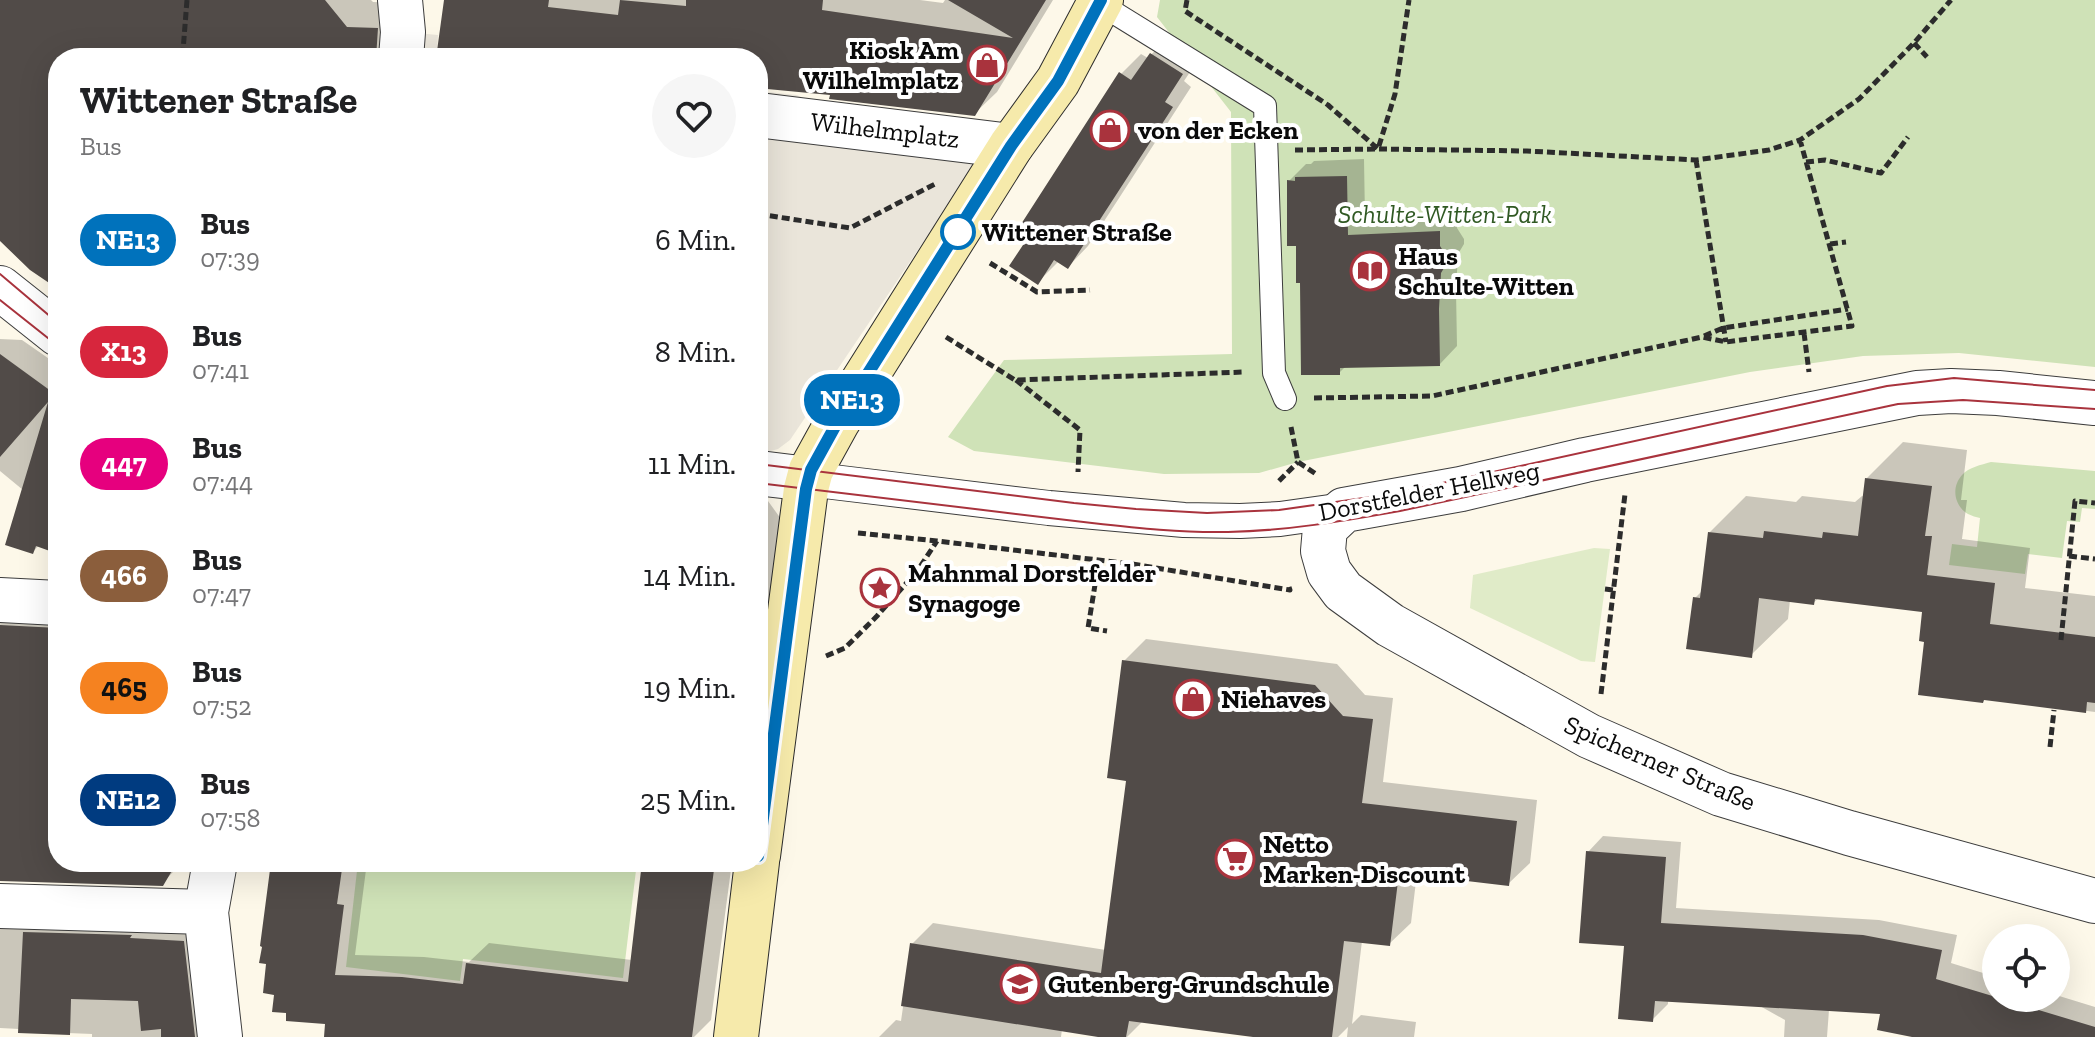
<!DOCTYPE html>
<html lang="de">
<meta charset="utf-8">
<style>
body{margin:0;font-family:"Zilla Slab",serif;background:#f6f6f6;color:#202124;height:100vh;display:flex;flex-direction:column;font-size:30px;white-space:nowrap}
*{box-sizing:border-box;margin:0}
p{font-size:26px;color:#757577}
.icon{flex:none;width:44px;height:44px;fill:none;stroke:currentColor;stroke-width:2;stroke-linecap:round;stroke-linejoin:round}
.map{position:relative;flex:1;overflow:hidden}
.panel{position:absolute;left:48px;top:48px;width:720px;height:824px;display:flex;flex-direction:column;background:#fff;border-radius:32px;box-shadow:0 8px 32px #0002}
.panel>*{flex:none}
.badge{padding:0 16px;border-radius:26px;font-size:28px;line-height:52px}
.fabs{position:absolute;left:1982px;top:924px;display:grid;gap:16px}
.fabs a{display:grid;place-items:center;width:88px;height:88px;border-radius:50%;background:#fff;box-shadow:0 8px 32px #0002;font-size:40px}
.map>.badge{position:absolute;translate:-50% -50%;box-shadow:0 0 0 4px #fff}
.round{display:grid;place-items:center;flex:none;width:84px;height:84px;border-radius:42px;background:#f6f6f6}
.head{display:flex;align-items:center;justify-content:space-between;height:136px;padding:0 32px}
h1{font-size:38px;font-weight:800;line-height:60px}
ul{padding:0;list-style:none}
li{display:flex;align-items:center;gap:24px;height:112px;padding:0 32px}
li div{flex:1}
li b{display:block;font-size:30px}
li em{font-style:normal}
li .badge{min-width:88px;font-weight:700;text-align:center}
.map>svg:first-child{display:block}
</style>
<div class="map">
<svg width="2095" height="1037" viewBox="0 0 2095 1037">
<rect width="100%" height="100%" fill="#fdf8e9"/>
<!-- green -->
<path fill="#cfe2b7" d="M1160 0H2095V367L1959 353 1863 356 1750 372 1298 462 1259 473 1164 474 974 451 948 437 1004 360 1232 354 1231 112 1157 17Z
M1991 462 2095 471V509L2082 508 2080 522 2067 521 2062 558 2028 554 2025 574 1949 565 1952 544 1977 547 1980 518C1976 517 1972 516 1968 514 1954 506 1951 487 1962 475 1969 467 1981 465 1991 462Z
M358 862H637L623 978 463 959 460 981 346 967Z"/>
<!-- pitch -->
<path fill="#e0ebc8" d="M1594 548 1610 549 1595 662 1581 661 1470 608 1473 575Z"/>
<!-- plaza -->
<path fill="#eae5da" d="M386 30 438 35 437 52 484 58H383Z
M758 91 797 95 820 106 990 143 790 440 778 449 767 452 758 451Z"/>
<!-- shadow -->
<path fill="#0003" d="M0 0H371L373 2 402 3 403 58H58V287L0 238Z
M446 0H920L943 3 945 0H1053L997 92 974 114 832 93 758 86V58H514Z
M1171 34 1202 54 1184 81 1191 87 1088 246 1068 267 1059 261 1038 282 1121 74 1141 54 1148 58Z
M1364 159 1365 218 1456 215 1457 228 1464 239V244L1458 254 1456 290 1457 346 1440 364 1346 366 1339 373 1302 281 1289 181 1306 164H1311L1314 161Z
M0 339 22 340 58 365V552L39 545 33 552 23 490 0 471Z
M1903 442 1967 450 1961 500H1967L1962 539 2030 548 2025 588 2095 596V712L1985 698 1924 611 1819 598 1813 603 1790 600 1788 619 1751 655 1695 598 1703 590 1710 532 1746 496 1796 502 1802 496 1855 502 1862 496 1865 497 1867 478Z
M758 500 768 501 781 519 758 732Z
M0 606 58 610V862H182L162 884 1 879Z
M1146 639 1337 664 1365 695 1393 698 1383 782 1537 800 1530 863 1508 884 1417 873 1411 923 1389 944 1362 941 1352 1024 1361 1015 1416 1022 1414 1037H1347L1348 1027 1338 1037H1268L1143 1021 1127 1037H1111L1062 1029 1061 1037H879L896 1020 901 1021 912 944 933 923 1106 950 1128 779 1124 661Z
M1603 836 1681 842 1676 908 1879 920 1957 935 1951 963 1996 977V998H2056V995L2095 1007V1037H1923L1882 1012 1829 1010 1827 1037H1784L1785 1020 1760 1006 1668 1000V1004L1652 1020 1626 944 1588 852Z
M273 862H367L355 955 424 957 469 962 489 943 632 960 644 862H732L711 1020 694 1037H344Z
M0 920 197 928 210 1037H92V1034L19 1031V1029L0 1028Z"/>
<!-- building -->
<path fill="#514b48" d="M0 0H325L347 27 378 28 376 58H58V289L30 270 0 241Z
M444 0H549L548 7 618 15 620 0 686 6V0H823L822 10 1013 38 948 0H1046L975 116 829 99 830 95 758 88V58H499L437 51Z
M1150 53 1183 74 1165 102 1173 107 1068 269 1054 260 1038 285 1009 266 1027 239 1016 232 1119 72 1131 80Z
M1347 176 1348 235 1440 231V246L1447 257V263L1441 273 1439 309 1440 366 1340 368V375H1301L1300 283H1296V246H1287V180L1295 181V177Z
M0 354 55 394 53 396 58 397V554L36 546 33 554 5 545 48 402 0 457Z
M1865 478 1932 486 1925 536H1932L1927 575 1995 583 1990 624 2095 637V703L2087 702 2086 713 1984 700 1983 703 1918 695 1924 642 1919 641 1922 612 1815 599 1814 605 1759 598 1752 658 1686 649 1693 597 1700 598 1708 532 1763 538 1764 531 1822 538 1823 532 1858 536Z
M0 625 58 628V862H177L163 886 0 881Z
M1122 660 1315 685 1343 716 1373 719 1362 803 1517 821 1509 886 1399 873 1390 946 1344 941 1332 1037H1253L1129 1021 1126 1037H1098L901 1006 910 943 1101 973 1126 781 1107 778Z
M1586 851 1666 857 1661 923 1863 935 1942 950 1936 979 2095 1027V1037H1912L1877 1030 1880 1014 1655 1001 1653 1022 1618 1019 1624 946 1579 943Z
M271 862H343L337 904 344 905 335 975 402 977 463 984 466 963 628 982 642 862H715L692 1037H324L325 1024 286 1021V1013L272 1012 274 995 263 993 266 964 259 963 262 947 260 946Z
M23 932 132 935 130 938 184 941 195 1037H161V1029L141 1031 138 1001 71 999 70 1035 18 1033Z"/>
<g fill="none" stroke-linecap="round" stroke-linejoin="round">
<defs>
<path id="service" d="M1100 4 1265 106 1274 373 1285 399"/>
<path id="pedestrian" d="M808 479 1049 508 1184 520 1240 521 1280 519 1344 510"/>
<path id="minor" d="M400 0 403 32 401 58
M758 115 1011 146
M0 288 58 334
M2095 403 1998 393 1951 391 1917 393 1585 460 1461 489 1344 510 1325 528 1323 551 1329 572 1343 591 1390 625 1589 736 1721 794 1849 833 2095 901
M758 473 808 479
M0 600 58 603
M215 862 206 912 220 1037
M0 906 206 912"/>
<path id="secondary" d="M758 856 806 489 811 470 838 421 1011 146 1058 81 1101 0
M736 1037 757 862"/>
</defs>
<!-- service casing -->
<use href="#service" stroke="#3d3d3d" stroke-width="24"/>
<!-- pedestrian casing -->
<use href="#pedestrian" stroke="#3d3d3d" stroke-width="36"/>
<!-- minor casing -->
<use href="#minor" stroke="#3d3d3d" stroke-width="46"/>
<!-- secondary casing -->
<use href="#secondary" stroke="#2c2c2c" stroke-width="46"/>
<!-- path -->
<path stroke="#2c2c2c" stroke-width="5" stroke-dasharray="8 4" stroke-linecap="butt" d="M187 0 183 51 209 53V58
M1187 0 1185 11 1328 105 1378 149 1395 94 1409 0
M1914 43 1927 57
M1295 150 1378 149 1527 151 1696 160 1769 150 1800 140 1859 99 1914 43 1951 0
M1696 160 1726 342
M1806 162 1825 160 1881 173 1908 137
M758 214 850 228 935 184
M1830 244 1846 242
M990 263 1037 292 1090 290
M1804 333 1809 372
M1704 336 1723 328 1848 309
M946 337 1015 380 1245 372
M1016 380 1080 430 1078 472
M1314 398 1432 396 1702 337 1726 342 1852 326 1800 140
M1291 427 1298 462 1316 474
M1279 481 1298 462
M858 533 937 541 1132 564 1290 590 1289 587
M2069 556 2095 559
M1099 560 1088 628 1107 631
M1605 589 1613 590
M2061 640 2075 501 2095 503
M826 656 845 648 877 616 918 570 937 541
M1601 694 1625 494
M2050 747 2054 710"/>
<!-- service -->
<use href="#service" stroke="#fff" stroke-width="22"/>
<!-- pedestrian -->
<use href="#pedestrian" stroke="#fff" stroke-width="34"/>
<!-- minor -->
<use href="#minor" stroke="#fff" stroke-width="44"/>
<!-- secondary -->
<use href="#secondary" stroke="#f6eaab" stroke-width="44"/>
<!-- tram -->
<path stroke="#a9333d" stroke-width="2" d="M0 274 58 323
M0 300 58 346
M758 464 1074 503 1136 509 1207 513 1279 510 1392 494 1887 386 1954 378 2095 390
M758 483 1092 523C1137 528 1182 533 1228 532 1286 531 1343 521 1400 511L1898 404 1963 400 2095 409"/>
</g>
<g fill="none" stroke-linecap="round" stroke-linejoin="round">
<defs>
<path id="line" d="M758 856 806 489 811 470 838 421 1011 146 1058 81 1101 0"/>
</defs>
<!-- line casing -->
<use href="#line" stroke="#fff" stroke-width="18"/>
<!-- line -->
<use href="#line" stroke="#0072bc" stroke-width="12"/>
</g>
<!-- icons -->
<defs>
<symbol id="shop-ring" viewBox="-11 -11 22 22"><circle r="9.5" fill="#fff" stroke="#a9333d" stroke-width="1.5"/><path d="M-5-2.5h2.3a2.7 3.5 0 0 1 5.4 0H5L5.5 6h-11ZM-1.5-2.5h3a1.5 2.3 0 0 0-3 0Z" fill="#a9333d"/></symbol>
<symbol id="library-ring" viewBox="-11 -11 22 22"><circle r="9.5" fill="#fff" stroke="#a9333d" stroke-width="1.5"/><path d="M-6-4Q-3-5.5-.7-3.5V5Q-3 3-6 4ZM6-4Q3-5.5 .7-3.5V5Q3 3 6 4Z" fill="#a9333d"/></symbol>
<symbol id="sight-ring" viewBox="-11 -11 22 22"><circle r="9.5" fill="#fff" stroke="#a9333d" stroke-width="1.5"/><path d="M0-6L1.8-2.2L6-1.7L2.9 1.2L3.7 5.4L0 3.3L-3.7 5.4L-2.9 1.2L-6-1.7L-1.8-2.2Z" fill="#a9333d"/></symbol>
<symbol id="supermarket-ring" viewBox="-11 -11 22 22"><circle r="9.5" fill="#fff" stroke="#a9333d" stroke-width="1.5"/><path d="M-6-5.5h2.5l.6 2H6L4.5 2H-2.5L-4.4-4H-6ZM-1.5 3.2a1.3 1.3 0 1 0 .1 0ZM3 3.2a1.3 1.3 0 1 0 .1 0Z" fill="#a9333d"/></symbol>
<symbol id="school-ring" viewBox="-11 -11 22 22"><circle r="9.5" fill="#fff" stroke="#a9333d" stroke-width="1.5"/><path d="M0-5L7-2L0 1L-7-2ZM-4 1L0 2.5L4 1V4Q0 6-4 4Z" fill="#a9333d"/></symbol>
</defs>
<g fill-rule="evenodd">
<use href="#shop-ring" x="965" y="43" width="44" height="44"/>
<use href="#shop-ring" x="1088" y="108" width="44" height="44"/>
<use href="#library-ring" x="1348" y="249" width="44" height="44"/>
<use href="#sight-ring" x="858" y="566" width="44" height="44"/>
<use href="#shop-ring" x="1171" y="677" width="44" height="44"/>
<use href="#supermarket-ring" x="1213" y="837" width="44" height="44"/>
<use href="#school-ring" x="998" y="962" width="44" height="44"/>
</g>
<!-- markers -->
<circle fill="#fff" stroke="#0072bc" stroke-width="4" cx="958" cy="232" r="16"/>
<g text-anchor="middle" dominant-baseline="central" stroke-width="8" stroke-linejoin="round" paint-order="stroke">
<!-- poi labels -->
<g font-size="26" font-weight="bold" fill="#0a0a0a" stroke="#fff" text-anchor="start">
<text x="959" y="50" text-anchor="end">Kiosk Am<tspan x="959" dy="30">Wilhelmplatz</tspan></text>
<text x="1138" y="130">von der Ecken</text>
<text x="1398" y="256">Haus<tspan x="1398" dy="30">Schulte-Witten</tspan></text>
<text x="908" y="573">Mahnmal Dorstfelder<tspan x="908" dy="30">Synagoge</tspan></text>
<text x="1221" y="699">Niehaves</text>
<text x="1263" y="844">Netto<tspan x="1263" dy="30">Marken-Discount</tspan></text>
<text x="1048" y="984">Gutenberg-Grundschule</text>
</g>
<!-- street labels -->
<g font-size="26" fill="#0a0a0a" stroke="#fff">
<text transform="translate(885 130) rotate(7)">Wilhelmplatz</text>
<text transform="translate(1429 491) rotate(-11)">Dorstfelder Hellweg</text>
<text transform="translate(1660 763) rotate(23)">Spicherner Straße</text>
</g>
<!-- park labels -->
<g font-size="26" font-style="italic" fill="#305923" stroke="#fff">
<text x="1445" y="214">Schulte-Witten-Park</text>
</g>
<!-- stop labels -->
<g font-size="26" font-weight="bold" fill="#0a0a0a" stroke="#fff" text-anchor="start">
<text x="982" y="232">Wittener Straße</text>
</g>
</g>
</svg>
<div class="fabs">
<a><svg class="icon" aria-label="locate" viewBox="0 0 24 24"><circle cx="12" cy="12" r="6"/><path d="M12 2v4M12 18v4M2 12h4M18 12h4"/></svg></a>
</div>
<b class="badge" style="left:852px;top:400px;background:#0072bc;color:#fff">NE13</b>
<section class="panel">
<div class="head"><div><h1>Wittener Straße</h1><p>Bus</p></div><a class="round"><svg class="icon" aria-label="heart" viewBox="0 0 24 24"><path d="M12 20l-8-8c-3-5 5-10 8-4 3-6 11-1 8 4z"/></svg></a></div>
<ul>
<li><span class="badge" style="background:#0072bc;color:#fff">NE13</span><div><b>Bus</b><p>07:39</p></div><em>6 Min.</em></li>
<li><span class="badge" style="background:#d7263d;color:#fff">X13</span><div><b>Bus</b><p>07:41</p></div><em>8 Min.</em></li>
<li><span class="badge" style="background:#e6007e;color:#fff">447</span><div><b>Bus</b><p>07:44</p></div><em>11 Min.</em></li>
<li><span class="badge" style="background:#8b5e3c;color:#fff">466</span><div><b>Bus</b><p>07:47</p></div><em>14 Min.</em></li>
<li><span class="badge" style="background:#f58220;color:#111">465</span><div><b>Bus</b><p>07:52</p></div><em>19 Min.</em></li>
<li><span class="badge" style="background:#003b80;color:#fff">NE12</span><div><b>Bus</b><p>07:58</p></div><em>25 Min.</em></li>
</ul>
</section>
</div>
